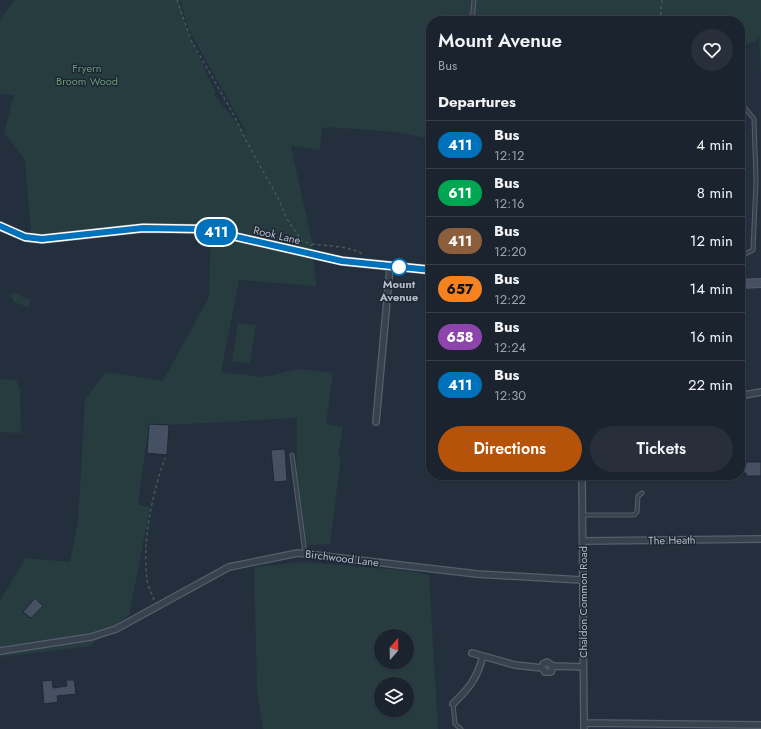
<!DOCTYPE html>
<style>
body{margin:0;font-family:Jost,sans-serif;background:#282f3a;color:#f1f3f6;height:100vh;display:flex;flex-direction:column;font-size:15px;white-space:nowrap}
*{box-sizing:border-box;margin:0}
p{font-size:13px;color:#a0a4aa}
.icon{flex:none;width:22px;height:22px;fill:none;stroke:currentColor;stroke-width:2;stroke-linecap:round;stroke-linejoin:round}
.map{position:relative;flex:1;overflow:hidden}
.drawer{position:absolute;left:426px;top:16px;width:319px;height:464px;display:flex;flex-direction:column;background:#1b232e;border-radius:16px;box-shadow:0 1px 3px #0004,0 0 0 1px #39404a}
.drawer>*{flex:none}
.badge{padding:0 8px;border-radius:13px;font-size:14px;line-height:26px}
.needle{width:26px;rotate:20deg}
.controls{position:absolute;left:374px;top:629px;display:grid;gap:8px}
.controls a{display:grid;place-items:center;width:40px;height:40px;border-radius:50%;background:#1b232e;box-shadow:0 1px 3px #0004,0 0 0 1px #39404a;font-size:20px}
.map>.badge{position:absolute;translate:-50% -50%;box-shadow:0 0 0 2px #fff}
h2{padding:0 12px;font-size:15px;line-height:36px}
.round{display:grid;place-items:center;flex:none;width:42px;height:42px;border-radius:21px;background:#282f3a}
.summary{display:flex;align-items:center;justify-content:space-between;height:68px;padding:0 12px}
h1{font-size:19px;font-weight:600;line-height:30px}
.action{display:flex;gap:8px;margin-top:auto;padding:8px 12px}
.action a{flex:1;height:46px;border-radius:24px;background:#b45309;color:#fff;font-size:16px;font-weight:600;line-height:46px;text-align:center}
.action a+a{background:#282f3a;color:#f1f3f6}
ul{padding:0;list-style:none}
li{display:flex;align-items:center;gap:12px;height:48px;padding:0 12px;border-top:1px solid #39404a}
li div{flex:1}
li b{display:block;font-size:15px}
li em{font-style:normal}
li .badge{min-width:44px;font-weight:700;text-align:center}
.map>svg:first-child{display:block}
</style>
<div class="map">
<svg width="761" height="729" viewBox="0 0 761 729">
<rect width="100%" height="100%" fill="#242f3e"/>
<!-- green -->
<path fill="#263c3f" fill-rule="evenodd" d="M15 0H179L188 32 216 93 213 94 249 137 189 30 180 0H761V76L759 35 755 42 740 46V21H431V139L396 132 327 127 322 129 320 150 291 146 312 242 316 286 239 280 221 372 263 377 299 369 333 373 326 424 343 427 338 456 341 457 330 544 304 545 296 486 297 418 169 425 149 424 138 504 150 508 129 615 90 646 0 657V600L26 558 70 562 78 523 85 399 106 372 163 381 209 297 211 224 31 234 25 160 4 133 14 95 0 94V19Z
M16 293 31 300 28 307 14 302 10 294Z
M238 323 256 325 250 363 232 361Z
M0 379 16 380 20 389 21 433 0 432Z
M302 562 401 570 429 575 438 729H263L257 691 254 567ZM381 636H407V662H381ZM381 684H407V710H381Z"/>
<!-- building -->
<path fill="#455162" stroke="#1f2835" d="M149 424 169 425 167 455 147 453Z
M285 449 287 481 274 482 271 450Z
M746 462H761V476H746V473H740V465H746Z
M35 598 43 606 31 618 23 612Z
M52 680 53 688 67 686 66 680H74L76 694 57 696 58 702 44 704 42 681Z"/>
<g fill="none" stroke-linecap="round" stroke-linejoin="round">
<defs>
<path id="lane" d="M472 21 474 0
M740 96 741 103 754 119 756 181 753 250 745 254 740 252
M292 455 305 554
M583 515H634L637 512 638 496 642 493
M453 704 455 724 461 729"/>
<path id="street" d="M740 396 761 392
M376 422 390 267
M582 475 584 729
M583 541 761 539
M0 651 91 637 116 629 229 567 298 553 477 574 582 580
M472 653 515 665 542 668 545 672H551L553 666 547 662 543 664 542 668
M553 666 583 667
M453 704C469 688 477 679 483 656
M584 723 761 725"/>
<path id="secondary" d="M0 226 25 237 42 239 143 228 202 229 342 261 431 270
M740 284 761 283"/>
</defs>
<!-- lane casing -->
<use href="#lane" stroke="#565f6c" stroke-width="5"/>
<!-- street casing -->
<use href="#street" stroke="#565f6c" stroke-width="8"/>
<!-- secondary casing -->
<use href="#secondary" stroke="#565f6c" stroke-width="10"/>
<!-- path -->
<path stroke="#44595c" stroke-width="1.5" stroke-dasharray="3 3" stroke-linecap="butt" d="M177 0 191 40 235 117 243 135 279 200 287 219 302 241 311 244V246
M660 21 662 0
M312 244C328 246 351 246 364 255
M154 600C152 594 148 587 147 580 142 542 152 494 165 458"/>
<!-- lane -->
<use href="#lane" stroke="#38414e" stroke-width="3"/>
<!-- street -->
<use href="#street" stroke="#38414e" stroke-width="5.5"/>
<!-- secondary -->
<use href="#secondary" stroke="#465061" stroke-width="8"/>
</g>
<g fill="none" stroke-linecap="round" stroke-linejoin="round">
<defs>
<path id="line" d="M0 226 25 237 42 239 143 228 202 229 342 261 431 270"/>
</defs>
<!-- line casing -->
<use href="#line" stroke="#fff" stroke-width="9"/>
<!-- line -->
<use href="#line" stroke="#0072bc" stroke-width="6"/>
</g>
<!-- markers -->
<circle fill="#fff" stroke="#0072bc" stroke-width="2" cx="399" cy="267" r="8"/>
<g text-anchor="middle" dominant-baseline="central" stroke-width="3" stroke-linejoin="round" paint-order="stroke">
<!-- park labels -->
<g font-size="11" fill="#6b9a76" stroke="#1d2633">
<text x="87" y="68">Fryern<tspan x="87" dy="13">Broom Wood</tspan></text>
</g>
<!-- street labels -->
<g font-size="11" fill="#b4bcc9" stroke="#1d2633">
<text transform="translate(277 235) rotate(13)">Rook Lane</text>
<text transform="translate(672 540) rotate(-1)">The Heath</text>
<text transform="translate(342 558) rotate(7)">Birchwood Lane</text>
<text transform="translate(583 602) rotate(-90)">Chaldon Common Road</text>
</g>
<!-- stop labels -->
<g font-size="11" font-weight="bold" fill="#b4bcc9" stroke="#1d2633">
<text x="399" y="284">Mount<tspan x="399" dy="13">Avenue</tspan></text>
</g>
</g>
</svg>
<div class="controls">
<a><svg class="needle" viewBox="-14 -14 28 28"><path d="M0-13l5 13h-10z" fill="#e53935"/><path d="M0 13l5-13h-10z" fill="#a0a4aa"/></svg></a>
<a><svg class="icon" aria-label="layers" viewBox="0 0 24 24"><path d="M12 4l9 5-9 5-9-5zM3 14l9 5 9-5"/></svg></a>
</div>
<b class="badge" style="left:216px;top:232px;background:#0072bc;color:#fff">411</b>
<section class="drawer">
<div class="summary"><div><h1>Mount Avenue</h1><p>Bus</p></div><a class="round"><svg class="icon" aria-label="heart" viewBox="0 0 24 24"><path d="M12 20l-8-8c-3-5 5-10 8-4 3-6 11-1 8 4z"/></svg></a></div>
<h2>Departures</h2>
<ul>
<li><span class="badge" style="background:#0072bc;color:#fff">411</span><div><b>Bus</b><p>12:12</p></div><em>4 min</em></li>
<li><span class="badge" style="background:#00a651;color:#fff">611</span><div><b>Bus</b><p>12:16</p></div><em>8 min</em></li>
<li><span class="badge" style="background:#8b5e3c;color:#fff">411</span><div><b>Bus</b><p>12:20</p></div><em>12 min</em></li>
<li><span class="badge" style="background:#f58220;color:#111">657</span><div><b>Bus</b><p>12:22</p></div><em>14 min</em></li>
<li><span class="badge" style="background:#8e44ad;color:#fff">658</span><div><b>Bus</b><p>12:24</p></div><em>16 min</em></li>
<li><span class="badge" style="background:#0072bc;color:#fff">411</span><div><b>Bus</b><p>12:30</p></div><em>22 min</em></li>
</ul>
<div class="action"><a>Directions</a><a>Tickets</a></div>
</section>
</div>
